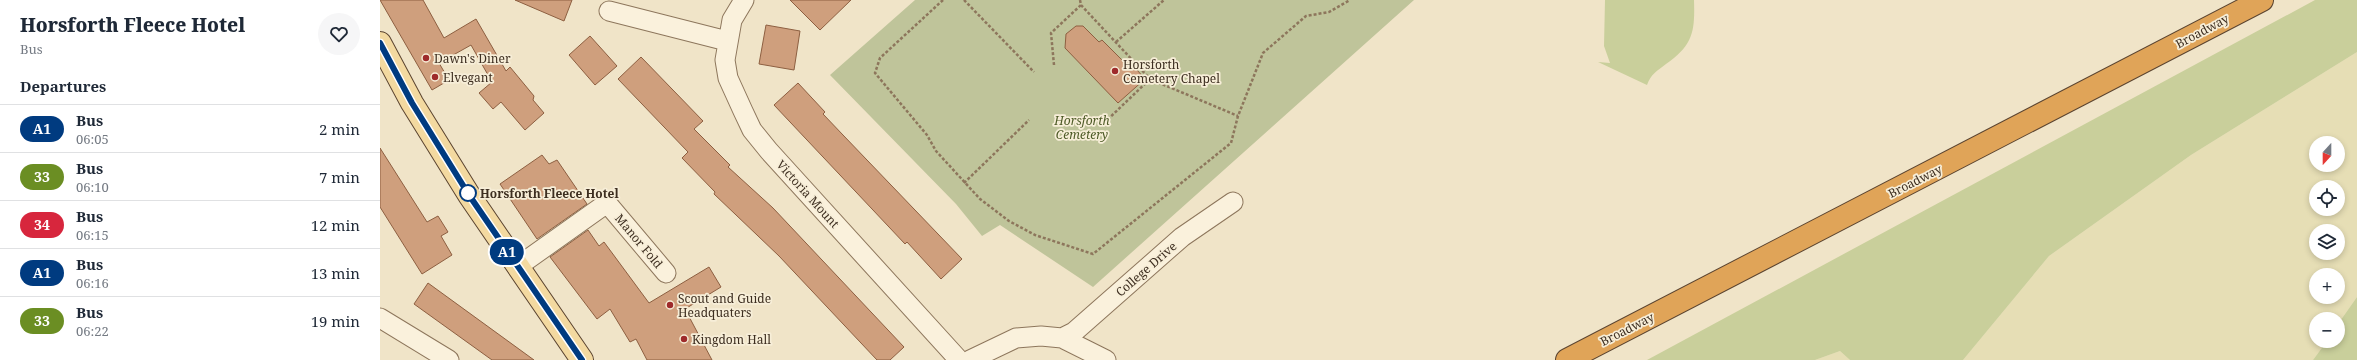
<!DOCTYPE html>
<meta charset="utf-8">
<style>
body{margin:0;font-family:"Noto Serif",serif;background:#f6f6f7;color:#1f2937;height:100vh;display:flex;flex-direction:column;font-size:15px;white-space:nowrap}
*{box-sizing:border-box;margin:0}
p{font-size:13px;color:#747a83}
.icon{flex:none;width:22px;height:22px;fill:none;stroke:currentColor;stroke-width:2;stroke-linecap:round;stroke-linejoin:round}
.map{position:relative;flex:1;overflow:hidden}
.side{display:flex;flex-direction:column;background:#fff;width:380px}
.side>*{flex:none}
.badge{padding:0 8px;border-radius:13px;font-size:14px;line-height:26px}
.needle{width:26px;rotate:201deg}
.buttons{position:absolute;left:1929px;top:136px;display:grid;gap:8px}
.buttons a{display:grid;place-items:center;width:36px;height:36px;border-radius:50%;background:#fff;box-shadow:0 2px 6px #0003;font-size:20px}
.map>.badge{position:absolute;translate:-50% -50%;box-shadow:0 0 0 2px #fff}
h2{padding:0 20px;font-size:15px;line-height:36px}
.round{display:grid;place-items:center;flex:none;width:42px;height:42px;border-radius:21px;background:#f6f6f7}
.overview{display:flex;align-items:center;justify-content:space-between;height:68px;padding:0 20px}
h1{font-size:19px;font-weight:800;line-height:30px}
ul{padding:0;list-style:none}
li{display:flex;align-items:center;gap:12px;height:48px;padding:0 20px;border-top:1px solid #e0e1e3}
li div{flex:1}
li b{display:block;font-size:15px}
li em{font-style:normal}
li .badge{min-width:44px;font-weight:700;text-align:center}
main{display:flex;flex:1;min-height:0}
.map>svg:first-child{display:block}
</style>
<main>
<section class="side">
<div class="overview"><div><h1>Horsforth Fleece Hotel</h1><p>Bus</p></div><a class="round"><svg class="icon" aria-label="heart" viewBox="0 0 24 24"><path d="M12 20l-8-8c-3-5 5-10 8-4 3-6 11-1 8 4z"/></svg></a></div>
<h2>Departures</h2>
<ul>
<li><span class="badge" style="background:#003b80;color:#fff">A1</span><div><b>Bus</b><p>06:05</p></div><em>2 min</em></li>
<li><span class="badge" style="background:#6b8e23;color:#fff">33</span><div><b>Bus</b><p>06:10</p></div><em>7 min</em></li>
<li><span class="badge" style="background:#d7263d;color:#fff">34</span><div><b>Bus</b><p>06:15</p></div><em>12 min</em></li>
<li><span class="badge" style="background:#003b80;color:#fff">A1</span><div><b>Bus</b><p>06:16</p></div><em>13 min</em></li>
<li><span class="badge" style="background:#6b8e23;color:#fff">33</span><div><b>Bus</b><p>06:22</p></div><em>19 min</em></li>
</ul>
</section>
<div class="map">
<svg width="1977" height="360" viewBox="0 0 1977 360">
<rect width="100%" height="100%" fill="#f0e4c8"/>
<!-- farmland -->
<path fill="#e6deb5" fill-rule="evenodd" d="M1977 52V297L1958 324V319H1936V341H1947L1933 360H1583L1669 256 1811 155ZM1936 143H1958V165H1936ZM1936 187H1958V209H1936ZM1936 231H1958V253H1936ZM1936 275H1958V297H1936Z
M1460 351 1470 360H1435Z"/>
<!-- green -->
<path fill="#c9cf9b" d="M1225 0H1314C1315 32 1313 45 1286 64 1277 71 1271 74 1267 85L1218 62 1230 63 1224 46Z
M1935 0H1977V52L1811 155 1669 256 1583 360H1470L1460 351 1435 360H1267Z
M1977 297V360H1933L1947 341H1958V324Z"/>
<!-- cemetery -->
<path fill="#bfc49a" d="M535 0H1034L713 287 620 225 602 236 576 204 450 75Z"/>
<!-- building -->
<path fill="#cf9f7d" stroke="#8d5f41" d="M0 0H43L64 38 96 19 126 71 130 67 154 96 153 100 164 113 145 130 121 102 113 109 99 93 112 82 91 45 59 63 69 80 52 90Z
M135 0H192L184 21Z
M410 0H471L440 30Z
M386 25 420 31 414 70 379 64Z
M696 26H703L719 42 722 40 743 61H749L765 79 738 103 685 48 686 34Z
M210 36 237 66 215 85 189 55Z
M261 57 323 121 314 129 350 165 348 167 393 208 524 347 510 360H497L399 256 334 194 335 192 302 158 308 152 238 79Z
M418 83 445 112 443 114 463 135 582 259 561 279 527 242 525 244 394 105Z
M0 148 47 222 58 216 68 232 61 236 72 255 42 274 0 207Z
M162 155 169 164 177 160 207 204 157 239 120 184Z
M208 230 219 246 224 242 269 303 329 267 341 287 305 309 332 360H267L256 339 250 342 230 309 217 319 170 257Z
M48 283 154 360H112L34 304Z"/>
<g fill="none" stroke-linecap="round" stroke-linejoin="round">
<defs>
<path id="street" d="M364 0 352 20 345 60 348 78 363 111 372 130 389 151 579 360
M229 11 347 41
M137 267 227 203 286 273
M0 318 69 360
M682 338 694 332 802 237 853 202
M590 360 636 338 661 336 682 338 726 360"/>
<path id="primary" d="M0 43 32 103 89 195 202 360"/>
<path id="highway" d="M1187 360 1882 0"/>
</defs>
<!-- street casing -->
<use href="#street" stroke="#8d765c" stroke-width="21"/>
<!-- primary casing -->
<use href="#primary" stroke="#5b4430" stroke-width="24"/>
<!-- highway casing -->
<use href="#highway" stroke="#5b4430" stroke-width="24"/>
<!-- path -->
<path stroke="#8d765c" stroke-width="2.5" stroke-dasharray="3 2" stroke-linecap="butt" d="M563 0 500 58 495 73 547 135 556 151 600 199 629 221 655 235 713 254 851 143 858 116 883 53 926 16 949 12 970 0
M584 0 654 72
M700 0 701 5 770 79 858 116
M736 42 784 0
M674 65 671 33 701 5
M724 123 770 79
M584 183 649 120"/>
<!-- street -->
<use href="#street" stroke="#faf1dc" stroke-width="19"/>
<!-- primary -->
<use href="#primary" stroke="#f3d9a0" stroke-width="22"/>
<!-- highway -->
<use href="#highway" stroke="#e0a458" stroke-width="22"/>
</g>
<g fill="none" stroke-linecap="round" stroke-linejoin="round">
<defs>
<path id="line" d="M0 43 32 103 89 195 202 360"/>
</defs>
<!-- line casing -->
<use href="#line" stroke="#fff" stroke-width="9"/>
<!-- line -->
<use href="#line" stroke="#003b80" stroke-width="6"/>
</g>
<!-- markers -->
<g fill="#9e2a2b" stroke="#f7eed8" stroke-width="1.5">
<circle cx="46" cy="58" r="4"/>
<circle cx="735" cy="71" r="4"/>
<circle cx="55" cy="77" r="4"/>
<circle cx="290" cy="305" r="4"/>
<circle cx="304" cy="339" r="4"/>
</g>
<circle fill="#fff" stroke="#003b80" stroke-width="2" cx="88" cy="193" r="8"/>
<g text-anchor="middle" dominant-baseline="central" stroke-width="3.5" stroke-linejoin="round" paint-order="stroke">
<!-- street labels -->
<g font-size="12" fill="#3d2e20" stroke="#f7eed8">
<text transform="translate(1822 31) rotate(-28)">Broadway</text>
<text transform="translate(1535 181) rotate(-27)">Broadway</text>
<text transform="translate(428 194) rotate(48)">Victoria Mount</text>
<text transform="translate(259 241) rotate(50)">Manor Fold</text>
<text transform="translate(766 269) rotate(-41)">College Drive</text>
<text transform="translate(1247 329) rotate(-27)">Broadway</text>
</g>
<!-- poi labels -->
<g font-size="12" fill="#3d2e20" stroke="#f7eed8" text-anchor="start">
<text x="54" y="58">Dawn's Diner</text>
<text x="743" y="64">Horsforth<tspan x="743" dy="14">Cemetery Chapel</tspan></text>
<text x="63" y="77">Elvegant</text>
<text x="298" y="298">Scout and Guide<tspan x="298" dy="14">Headquaters</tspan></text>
<text x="312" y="339">Kingdom Hall</text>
</g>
<!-- park labels -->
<g font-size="12" font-style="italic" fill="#4d5a26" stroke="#f7eed8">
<text x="702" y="120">Horsforth<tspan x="702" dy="14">Cemetery</tspan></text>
</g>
<!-- stop labels -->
<g font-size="12" font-weight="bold" fill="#3d2e20" stroke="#f7eed8" text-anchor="start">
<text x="100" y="193">Horsforth Fleece Hotel</text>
</g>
</g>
</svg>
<div class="buttons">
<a><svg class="needle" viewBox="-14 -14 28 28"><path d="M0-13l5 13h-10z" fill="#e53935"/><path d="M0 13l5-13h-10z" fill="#747a83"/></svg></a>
<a><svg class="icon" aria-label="locate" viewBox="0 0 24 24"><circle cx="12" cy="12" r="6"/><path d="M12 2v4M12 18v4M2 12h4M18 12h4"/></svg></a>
<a><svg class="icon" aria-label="layers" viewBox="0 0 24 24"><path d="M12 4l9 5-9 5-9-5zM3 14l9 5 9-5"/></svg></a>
<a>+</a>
<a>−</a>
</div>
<b class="badge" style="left:127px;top:252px;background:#003b80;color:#fff">A1</b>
</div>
</main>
